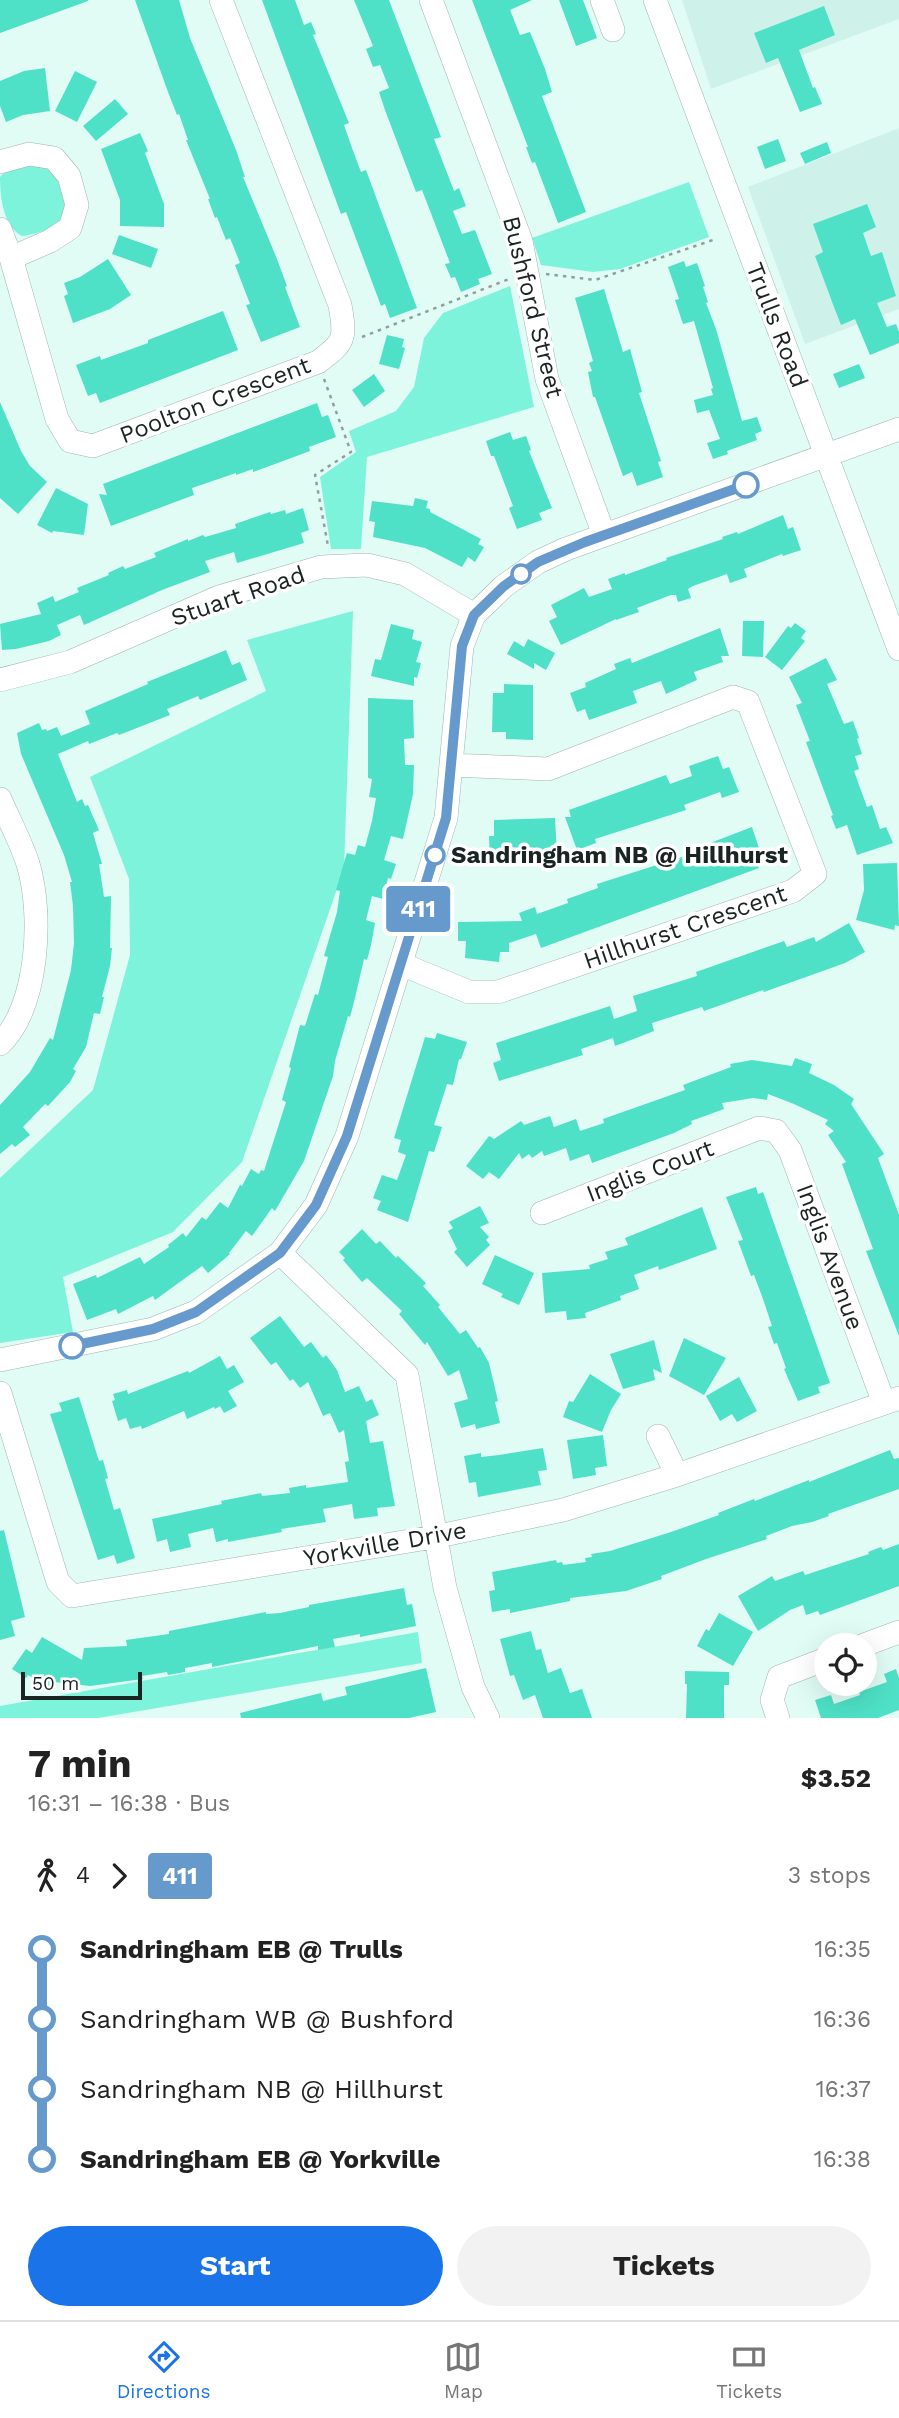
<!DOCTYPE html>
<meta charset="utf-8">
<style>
body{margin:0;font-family:"Work Sans",sans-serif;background:#f2f2f2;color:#222;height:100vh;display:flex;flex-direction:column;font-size:26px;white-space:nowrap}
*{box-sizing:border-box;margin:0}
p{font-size:23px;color:#767676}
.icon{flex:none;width:38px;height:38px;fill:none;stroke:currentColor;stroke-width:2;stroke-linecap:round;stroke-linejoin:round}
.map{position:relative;height:1718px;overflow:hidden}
.drawer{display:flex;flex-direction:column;background:#fff;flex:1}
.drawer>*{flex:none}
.badge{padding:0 14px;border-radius:5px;font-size:24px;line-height:46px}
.buttons{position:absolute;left:814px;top:1633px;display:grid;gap:14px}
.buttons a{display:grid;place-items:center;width:63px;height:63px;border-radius:50%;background:#fff;box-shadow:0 7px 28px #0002;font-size:35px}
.scale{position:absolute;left:21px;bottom:18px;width:121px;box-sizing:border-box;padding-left:7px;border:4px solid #1a2422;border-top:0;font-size:19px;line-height:24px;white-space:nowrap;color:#1a2422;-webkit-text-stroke:5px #fff;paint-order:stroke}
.map>.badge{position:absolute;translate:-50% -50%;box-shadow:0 0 0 4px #fff}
.legs{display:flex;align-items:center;gap:10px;height:77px;padding:0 28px;font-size:23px}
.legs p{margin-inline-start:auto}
.summary{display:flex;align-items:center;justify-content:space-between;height:119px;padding:0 28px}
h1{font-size:38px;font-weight:700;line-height:52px}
.button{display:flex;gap:14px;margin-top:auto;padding:14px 28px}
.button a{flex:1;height:80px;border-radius:42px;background:#1a73e8;color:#fff;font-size:28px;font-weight:700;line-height:80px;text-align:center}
.button a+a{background:#f2f2f2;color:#222}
ul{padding:0 28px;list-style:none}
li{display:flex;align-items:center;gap:24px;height:70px;font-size:26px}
li i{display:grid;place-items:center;width:10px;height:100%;margin:0 9px;background:currentColor}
li i::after{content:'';width:18px;height:18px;margin:-9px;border:5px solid;border-radius:50%;background:#fff}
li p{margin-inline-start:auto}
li:first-child i{background:linear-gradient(#0000 50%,currentColor 0)}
li:last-child i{background:linear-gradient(currentColor 50%,#0000 0)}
.tab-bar{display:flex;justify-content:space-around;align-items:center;height:98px;border-top:2px solid #e0e0e0;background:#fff;font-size:19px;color:#767676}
.tab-bar a{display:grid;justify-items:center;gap:4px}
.tab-bar .on{color:#1a73e8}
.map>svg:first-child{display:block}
</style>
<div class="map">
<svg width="899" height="1718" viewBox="0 0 899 1718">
<rect width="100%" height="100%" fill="#e1fcf5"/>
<!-- built -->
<path fill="#cef2e9" d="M682 0H899V19L711 89Z
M899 128V309L805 344 748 187Z"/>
<!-- green -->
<path fill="#7ef3dc" d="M34 163C40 164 45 164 49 168 59 176 71 207 63 219 56 228 34 235 22 236 3 226 0 197 0 177L4 173Z
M689 182 709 237 620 269 593 272 541 265 532 238Z
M510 286 534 407 367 457 361 549H331L320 477 356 452 349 431 396 411 414 387 424 338 443 313Z
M353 611 344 869 242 1162 173 1232 63 1277 73 1332 0 1343V1178L93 1090 130 955 129 879 90 777 266 691 247 640Z
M418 1632 422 1663 98 1718H0V1706Z"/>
<!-- building -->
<path fill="#4ee1c7" d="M0 0H88V1L0 33Z
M135 0H179L190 38 236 150 245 177H243L277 259 287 286 285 287 300 327 261 342 246 305 250 304 235 265 240 263 230 238 226 240 217 217 215 218 208 199H210L186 140H188L179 114 177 115 168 92Z
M262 0H295L304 25 311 22 316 34 313 35 349 123 344 125 352 148 361 172 366 170 417 308 390 318 385 304 381 306 346 212 341 214 334 195Z
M354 0H389L441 137 434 139 454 191 459 188 466 206 453 211 462 234 475 230 492 274 478 279 480 284 461 292 455 277 451 278 445 264 450 263 422 190 416 192 385 110 379 92 389 88 380 65 373 67 366 49 373 46Z
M472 0H532L510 10 520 35 530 32 545 69 552 92 542 96 586 212 558 223 535 162 532 163 526 147H528Z
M559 0H583L597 38 576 46Z
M824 6 835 35 799 50 813 88 815 87 822 104 800 112 778 58 766 63 754 33Z
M45 68 50 111 23 115 6 122 0 106V81L24 71Z
M75 71 97 82 77 122 55 111Z
M115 99 128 114 96 141 83 126Z
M140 133 148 151 145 153 164 204V227L120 226V200L101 149Z
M778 139 786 161 765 169 757 147Z
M827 142 831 153 805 164 800 153Z
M867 204 876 227 863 233 871 256 882 252 896 296 877 303 887 327 896 324 899 332V343L870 355 855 319 841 325 834 307 815 256 823 252 813 224Z
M119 235 158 249 151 268 112 254Z
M108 259 131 295 110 309 73 323 64 296 68 294 64 283 80 277Z
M684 261 686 267 697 263 705 286 703 287 708 302 706 303 716 329 742 421 757 417 762 431 755 434 757 440 727 451 728 454 713 459 707 443 720 439 709 410 697 413 694 400 713 395 711 389 713 388 694 321 683 324 675 300 679 299 668 267Z
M604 289 623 352 630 349 642 392 639 393 661 461 658 462 663 477 637 486 632 472 623 476 595 397H593L588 372 592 371 589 363 593 361 575 298Z
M223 311 238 350 100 403 96 393 88 396 76 365 100 356 101 360 148 343V340Z
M387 335 404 339 402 347 405 348 399 369 379 364Z
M859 364 865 378 839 388 833 374Z
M374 374 385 391 364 407 352 390Z
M0 402 21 451 30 466 47 482 18 514 0 498Z
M317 403 322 417 328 415 336 437 309 447 310 451 253 472V469L236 475V473L192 488 194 495 111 526 99 494 107 495 103 484Z
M510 432 513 440 526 436 531 450 529 451 552 508 539 513 542 520 517 529 509 508 513 506 494 456H491L486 441Z
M56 488 88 504 84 535 53 531 52 533 37 525Z
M415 498 428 501 426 508 430 509V512L481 539 478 544 484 547 475 562 468 557 462 567 425 548 373 537 375 522 369 521 372 501 413 506Z
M303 508 309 530 301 533 304 543 237 563 234 552 205 561 210 572 162 590 84 625 80 615 57 625 61 635 49 641 16 649 2 650 0 624 41 614 37 603 53 596 55 602 79 592 77 588 109 575 108 573 123 566 125 569 156 557 154 553 188 539V541L203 535 205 537 236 528 235 524 270 512 271 514 285 510 286 514Z
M783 515 788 529 793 527 801 550 783 556 782 554 744 569 747 577 730 583 727 574 693 586 688 589 691 598 678 602 676 595H671L637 608 639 612 616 620V619L561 645 549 621 557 617 551 605 584 588 589 597 612 589 608 579 625 573V575L667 560 666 558 723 539 722 537 737 532 738 534Z
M743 621H764L763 657 742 656Z
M795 623 806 631 801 638 805 641 782 670 765 657 788 626 791 628Z
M391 624 414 630 412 639 422 642 416 662 421 663 417 678 414 677V686L371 676 375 659 381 660Z
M720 628 729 656H721L723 662 694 672 697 680 666 694 661 681 633 691 637 703 589 720 585 709 577 712 570 693 586 687 585 683 616 669 614 664 630 658 632 663Z
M528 639 555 653 546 670 534 663V669L507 654 514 641 524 647Z
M226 650 232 665 240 662 247 680 200 700 198 696 167 709 170 715 119 735 117 733 89 744 88 741 58 754 77 802 82 799 85 806 88 805 99 830 93 833 102 864H99L104 897 111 896 110 948H112L110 966 102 997H104L100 1014 94 1013 86 1047 73 1069 76 1071 70 1082 48 1106 45 1104 23 1127 30 1135 15 1147 12 1144 0 1154V1105L30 1072 50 1038 53 1040 71 970 74 943 73 906 70 882H72L64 855 21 754 17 733 39 723 42 730 46 729 47 731 57 727 61 736 90 724 85 711 148 684 147 682Z
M826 658 837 680 827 684 843 722 844 724 853 721 859 738 857 739 862 754 855 756 859 769 854 771 867 807 872 805 880 829 886 827 893 843 857 855 847 825 836 829 831 816 833 815 806 742 810 741 796 705 802 703 789 677Z
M504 684 533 685V740L506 739V732H492L493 693H504Z
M368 698 413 700 414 738 404 739 405 765H414L413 794 403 839 391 836 384 860 396 864 391 879 388 878 383 899 372 896 366 920 375 923 371 945 367 960 364 959 354 1002 350 1017 348 1016 335 1061 333 1076 304 1161 275 1211 272 1208 252 1236 246 1231 229 1253 230 1254 208 1273 202 1266 155 1300 153 1296 118 1314 116 1309 87 1320 73 1284 96 1275 97 1278 140 1257 144 1264 169 1247 168 1245 183 1233 186 1237 202 1217 206 1220 220 1202 228 1208 240 1185 242 1186 251 1169 259 1174 261 1170 264 1171 286 1102 282 1100 291 1068 289 1067 300 1025 305 1026 315 994 318 995 328 957 324 956 337 912 340 891 336 890 345 859 347 853 355 855 358 845 365 847 372 821 376 798 369 797 372 779 368 778Z
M718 756 723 769 729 767 739 792 722 798 720 792 684 805 686 810 595 839 596 843 577 850 565 817H571L569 810 666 775 670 784 692 776 689 766Z
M555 818 557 855 490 861 489 836H494V820Z
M752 827 761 854 755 856 759 868 541 948 536 934 509 943V952H500L499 962 465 958 466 941H458V922L522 921 519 913 535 907 537 914 568 903 567 899 598 888 597 884 685 856 684 853Z
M897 863 899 926 895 925 894 930 856 920 864 890 863 864Z
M849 923 865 952 845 963 764 992 763 990 704 1011 702 1007 652 1023 654 1031 631 1040 615 1046 613 1038 581 1049 583 1055 499 1081 493 1063 501 1060 496 1043 610 1006 614 1019 637 1011 633 996 697 976 696 972 784 941 787 947 814 937 816 942Z
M437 1033 467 1042 461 1059H459L453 1085 447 1084 434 1125 442 1127 434 1152 429 1151 408 1222 377 1210 381 1201 373 1198 382 1175 397 1180 406 1155 398 1152 401 1140 394 1138 425 1037 435 1039Z
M795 1058 812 1064 809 1073 834 1085 854 1099 851 1104 884 1154 878 1158 899 1215V1336L866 1251 873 1249 842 1164 846 1162 828 1135 834 1131 825 1124 828 1120 794 1104 768 1094 767 1100 753 1098 722 1103 724 1109 691 1121 692 1124 674 1133 592 1163 589 1154 570 1161 566 1148 544 1156 542 1151 532 1158 529 1154 522 1159 519 1153 499 1179 489 1172 483 1179 466 1166 489 1136 494 1139 521 1121 524 1125 550 1116 554 1127 576 1119 580 1131 604 1123 603 1119 685 1090 683 1085 731 1067 730 1064 752 1060 792 1066Z
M756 1187 758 1194 763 1192 830 1383 818 1387 820 1393 798 1401 784 1369 786 1368 777 1343 774 1344 768 1327 772 1326 763 1299 754 1275 751 1276 738 1241 743 1240 726 1197Z
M480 1206 489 1223 480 1227 489 1237 486 1240 490 1245 467 1267 454 1252 457 1249 448 1231 453 1228 449 1222Z
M702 1207 717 1249 659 1270 658 1266 634 1275 639 1289 620 1296 621 1300 585 1313 586 1318 567 1320 566 1311 545 1313 542 1273 590 1269 589 1265 608 1259 605 1252 628 1245 625 1238Z
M362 1229 376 1244 380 1241 396 1258 398 1256 426 1283 423 1286 440 1305 438 1307 460 1334 466 1330 478 1348 480 1347 489 1363 498 1401 495 1402 500 1423 476 1429 475 1424 461 1428 454 1403 468 1399 459 1370 448 1376 427 1342 425 1345 399 1314 402 1311 367 1278 362 1282 343 1260 345 1258 339 1252Z
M495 1255 534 1273 519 1305 501 1297 503 1294 482 1284Z
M280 1316 304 1347 311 1342 323 1358 326 1355 337 1370 345 1392 359 1386 366 1402 372 1399 379 1415 366 1421 370 1443 383 1441 395 1506 377 1508 378 1516 354 1519 352 1504 323 1509 326 1522 281 1529 282 1532 228 1542V1539L216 1542 213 1528 188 1534 191 1547 170 1552 167 1539 157 1542 152 1519 222 1504 221 1501 261 1493 262 1496 290 1493 289 1488 306 1485V1488L348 1482 345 1462 349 1461 344 1430 339 1433 330 1413 323 1416 308 1382 300 1388 293 1379 290 1381 276 1362 271 1365 250 1338Z
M684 1338 726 1358 704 1395 669 1376Z
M654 1340 662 1373 653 1369 655 1380 623 1389 610 1354Z
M220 1356 227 1369 234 1365 244 1382 228 1391 237 1406 224 1413 220 1406 215 1409 214 1407 187 1419 184 1411 142 1429 141 1426 130 1429 126 1418 118 1421 112 1401 115 1400 113 1394 127 1390 128 1394 188 1371 189 1373Z
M590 1374 621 1394 611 1410 602 1432 563 1417 569 1401 573 1402Z
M739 1377 757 1411 737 1422 732 1414 720 1421 706 1396Z
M79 1397 99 1461 103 1460 108 1478 105 1479 114 1510 120 1508 135 1558 117 1564 114 1555 98 1560 50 1414 62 1411 59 1403Z
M603 1435 607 1466 595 1468 596 1475 573 1479 567 1440Z
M543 1448 547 1470 538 1471 541 1485 478 1497 476 1482 469 1483 464 1456 481 1453V1457L499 1455Z
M890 1450 894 1459 899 1458V1489L828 1514 829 1516 812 1522 792 1526 766 1536 767 1539 706 1559 661 1576 662 1579 626 1591 570 1598V1601L510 1613V1609L492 1612 489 1591 495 1590 492 1572 556 1560 557 1563 562 1562 563 1565 586 1562 585 1558 592 1557 591 1554 610 1551 671 1532 719 1515 718 1513 754 1499 755 1501 809 1480V1482Z
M4 1530 25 1617 11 1621 15 1636 0 1640V1531Z
M899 1544V1586L820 1615 818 1611 806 1615 803 1605 790 1610 758 1631 738 1596 772 1576 775 1581 803 1571 805 1575 869 1554 868 1552 881 1547 883 1550Z
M404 1588 407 1605 412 1604 416 1626 360 1637V1634L333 1639 335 1647 318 1650V1646L212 1667V1663L185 1668V1672L168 1675 167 1672 142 1676 143 1679 90 1686 54 1682 50 1688 28 1675 26 1678 12 1669 26 1649 32 1653 42 1637 82 1660 84 1648 127 1646 126 1640 169 1634V1631L266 1612V1614L280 1613 309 1607V1605Z
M719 1613 753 1632 733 1666 697 1646 706 1629 709 1631Z
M531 1631 536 1650 541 1649 548 1673 561 1668 570 1693 582 1689 592 1718H543L535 1695 523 1700 514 1675 510 1676 500 1639Z
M426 1668 436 1712 409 1718H241L240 1713 321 1693 323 1701 347 1695 345 1687Z
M896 1669 899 1678V1710L878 1718H821L815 1700 831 1695 834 1704 860 1695 859 1692 887 1682 884 1674Z
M685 1671 729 1672V1685H724V1718H686L687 1684H685Z"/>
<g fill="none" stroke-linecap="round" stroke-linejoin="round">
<defs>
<path id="minor" d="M431 0 521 241 547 379 604 535
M602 0 613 30
M655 0 899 649
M0 162 29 154 54 158 69 176 77 205 70 228 50 241 11 258
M0 229 11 258 57 419 70 441 93 446 318 362C345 342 346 339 340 305L221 0
M0 680 70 662 219 597 321 567 367 565 405 574 474 615
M0 799C9 820 21 842 28 864 43 913 39 1006 0 1044
M401 964 469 992H498L793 891 815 874 748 702 733 697 548 769 451 765
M542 1213 759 1128 776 1131 790 1150 884 1403
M280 1253 407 1375 445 1588 473 1687 488 1718
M0 1360 153 1329 196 1312 280 1253 316 1205 347 1136 446 818 462 646 474 615 504 586 538 562 566 549 899 429
M0 1393 58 1582 72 1596 434 1537 563 1510 677 1475 899 1398
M658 1436 677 1475
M864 1645 899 1632
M778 1718 772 1700 779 1677 826 1659"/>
</defs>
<!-- minor casing -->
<use href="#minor" stroke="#9db6b0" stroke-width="24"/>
<!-- path -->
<path stroke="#8da19c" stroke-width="2.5" stroke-dasharray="3.5 5" stroke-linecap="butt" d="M546 274 595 280 716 239
M362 337 509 279
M324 379 351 452 315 475 328 546"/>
<!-- minor -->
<use href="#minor" stroke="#fff" stroke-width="23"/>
</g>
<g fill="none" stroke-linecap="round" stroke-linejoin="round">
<defs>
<path id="line-1" d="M72 1346 153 1329 196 1312 280 1253 316 1205 347 1136 446 818 462 646 474 615 504 586 538 562 585 542 746 485"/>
</defs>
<!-- line-1 casing -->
<use href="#line-1" stroke="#fff" stroke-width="16"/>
<!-- line-1 -->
<use href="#line-1" stroke="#69c" stroke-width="10"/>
</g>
<!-- markers -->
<g fill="#fff" stroke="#69c" stroke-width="3.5">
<circle cx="746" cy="485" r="12"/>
<circle cx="521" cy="574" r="9"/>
<circle cx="435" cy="855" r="9"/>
<circle cx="72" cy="1346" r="12"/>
</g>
<g text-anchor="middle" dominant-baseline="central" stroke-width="7" stroke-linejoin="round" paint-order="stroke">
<!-- street labels -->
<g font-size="24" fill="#1a2422" stroke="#fff">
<text transform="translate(533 307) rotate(76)">Bushford Street</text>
<text transform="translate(777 325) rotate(69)">Trulls Road</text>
<text transform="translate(215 400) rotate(-21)">Poolton Crescent</text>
<text transform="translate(238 596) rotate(-19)">Stuart Road</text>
<text transform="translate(685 927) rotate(-19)">Hillhurst Crescent</text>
<text transform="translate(650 1171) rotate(-21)">Inglis Court</text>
<text transform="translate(830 1257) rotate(70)">Inglis Avenue</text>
<text transform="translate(385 1544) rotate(-10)">Yorkville Drive</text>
</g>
<!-- stop labels -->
<g font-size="24" font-weight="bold" fill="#1a2422" stroke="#fff" text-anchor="start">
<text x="451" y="855">Sandringham NB @ Hillhurst</text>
</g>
</g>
</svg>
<div class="buttons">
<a><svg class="icon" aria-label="locate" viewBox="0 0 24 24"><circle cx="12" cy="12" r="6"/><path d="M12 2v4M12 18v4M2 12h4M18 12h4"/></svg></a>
</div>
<div class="scale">50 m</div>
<b class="badge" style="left:418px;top:909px;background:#69c;color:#fff">411</b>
</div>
<section class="drawer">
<div class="summary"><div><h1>7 min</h1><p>16:31 – 16:38 · Bus</p></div><b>$3.52</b></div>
<div class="legs"><svg class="icon" aria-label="walk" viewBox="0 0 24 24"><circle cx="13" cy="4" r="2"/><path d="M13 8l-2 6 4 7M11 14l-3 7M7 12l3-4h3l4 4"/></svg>4<svg class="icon" aria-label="forward" viewBox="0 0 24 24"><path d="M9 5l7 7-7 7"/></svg><b class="badge" style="background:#69c;color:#fff">411</b><p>3 stops</p></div>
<ul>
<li><i style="color:#69c"></i><b>Sandringham EB @ Trulls</b><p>16:35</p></li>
<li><i style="color:#69c"></i><span>Sandringham WB @ Bushford</span><p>16:36</p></li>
<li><i style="color:#69c"></i><span>Sandringham NB @ Hillhurst</span><p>16:37</p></li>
<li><i style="color:#69c"></i><b>Sandringham EB @ Yorkville</b><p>16:38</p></li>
</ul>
<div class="button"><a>Start</a><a>Tickets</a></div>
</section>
<nav class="tab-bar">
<a class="on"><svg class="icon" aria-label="directions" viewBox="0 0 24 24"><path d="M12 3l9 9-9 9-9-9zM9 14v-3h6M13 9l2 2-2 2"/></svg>Directions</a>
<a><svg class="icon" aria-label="map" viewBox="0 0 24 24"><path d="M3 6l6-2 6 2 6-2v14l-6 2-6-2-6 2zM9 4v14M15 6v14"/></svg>Map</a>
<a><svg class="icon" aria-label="tickets" viewBox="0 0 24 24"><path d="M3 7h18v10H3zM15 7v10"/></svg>Tickets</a>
</nav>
